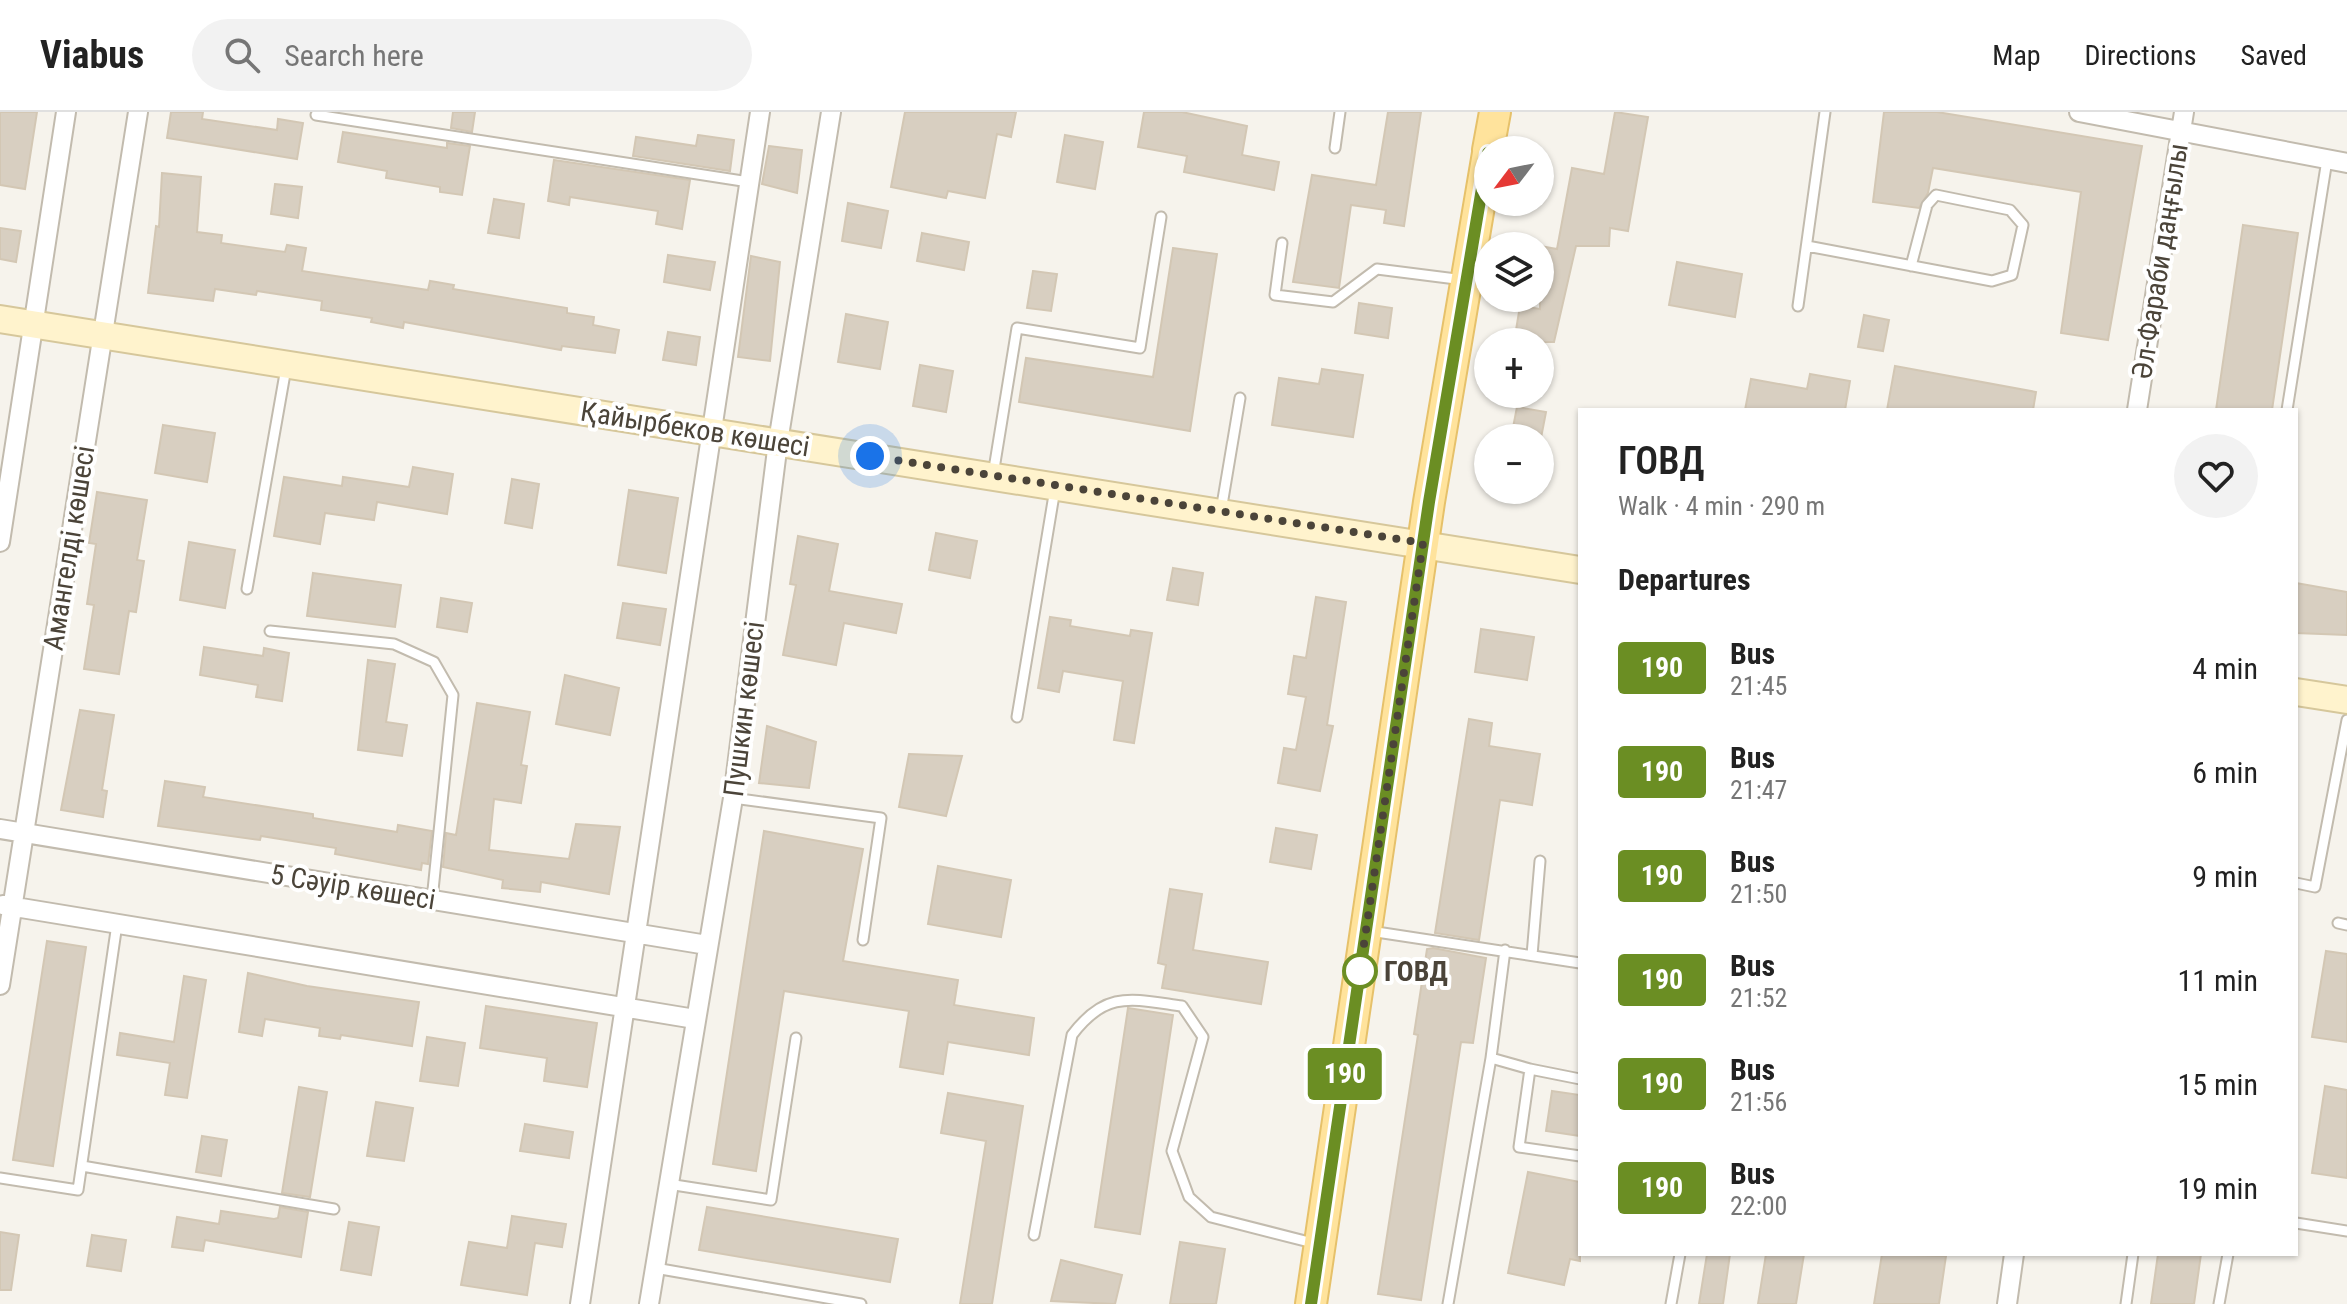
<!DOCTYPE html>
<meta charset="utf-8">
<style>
body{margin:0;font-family:"Roboto Condensed",sans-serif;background:#f2f2f2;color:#222;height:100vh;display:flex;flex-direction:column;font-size:30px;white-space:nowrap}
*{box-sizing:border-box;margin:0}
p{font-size:26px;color:#767676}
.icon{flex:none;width:44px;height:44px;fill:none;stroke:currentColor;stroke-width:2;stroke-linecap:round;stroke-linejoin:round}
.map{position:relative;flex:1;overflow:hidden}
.sheet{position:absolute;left:1578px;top:296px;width:720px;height:848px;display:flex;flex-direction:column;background:#fff;border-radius:0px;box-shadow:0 2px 6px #0004}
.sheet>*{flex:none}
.badge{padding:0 16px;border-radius:6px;font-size:28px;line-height:52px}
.needle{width:52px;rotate:238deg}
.controls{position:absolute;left:1474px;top:24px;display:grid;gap:16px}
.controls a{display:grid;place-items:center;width:80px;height:80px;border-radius:50%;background:#fff;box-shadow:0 2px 6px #0004;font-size:40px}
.you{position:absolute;width:40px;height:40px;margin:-20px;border:6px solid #fff;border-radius:50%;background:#1a73e8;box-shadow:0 0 0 12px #1a73e833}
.map>.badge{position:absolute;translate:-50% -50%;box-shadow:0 0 0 4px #fff}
h2{padding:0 40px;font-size:30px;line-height:72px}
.round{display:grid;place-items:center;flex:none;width:84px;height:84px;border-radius:42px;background:#f2f2f2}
.overview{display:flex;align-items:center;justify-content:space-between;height:136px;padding:0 40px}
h1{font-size:38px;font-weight:600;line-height:60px}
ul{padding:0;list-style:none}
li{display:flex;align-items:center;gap:24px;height:104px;padding:0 40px}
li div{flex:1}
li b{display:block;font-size:30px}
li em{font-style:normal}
li .badge{min-width:88px;font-weight:700;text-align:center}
header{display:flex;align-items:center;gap:48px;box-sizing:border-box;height:112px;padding:0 40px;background:#fff;border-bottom:2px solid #e0e0e0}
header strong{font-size:38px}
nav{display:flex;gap:44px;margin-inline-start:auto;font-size:28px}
.search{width:560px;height:72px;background:#f2f2f2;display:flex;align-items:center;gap:20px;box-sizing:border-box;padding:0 28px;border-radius:44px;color:#767676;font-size:30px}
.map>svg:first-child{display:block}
</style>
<header>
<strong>Viabus</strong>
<div class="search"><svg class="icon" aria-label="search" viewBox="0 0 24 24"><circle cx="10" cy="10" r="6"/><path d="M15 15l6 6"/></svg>Search here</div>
<nav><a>Map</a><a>Directions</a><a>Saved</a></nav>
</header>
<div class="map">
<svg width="2347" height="1192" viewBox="0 0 2347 1192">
<rect width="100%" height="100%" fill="#f6f3ec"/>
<!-- building -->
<path fill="#d8cfc1" stroke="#d3c7b4" stroke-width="2" d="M0 0H37L25 77 0 73Z
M171 0H203L202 7 277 18 278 7 303 11 297 47 167 26Z
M453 0H475L472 20 451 16Z
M905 0H1016L1011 25 997 22 985 86 948 79 946 86 891 75Z
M1144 0H1182L1247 14 1242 43 1279 50 1274 78 1184 60 1187 44 1138 35Z
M1388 0H1421L1404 114 1384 111 1386 98 1351 93 1339 176 1293 170 1312 63 1376 73Z
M1615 0 1648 5 1628 119 1610 116 1609 134H1576L1554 230H1514L1520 194 1540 197V134L1557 137 1572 56 1604 62Z
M1884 0H1937L2142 34 2108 228 2061 221 2081 80 1933 56 1928 81 1919 96 1873 90Z
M343 20 447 36V31L470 34 462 83 440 80V75L386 66 387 59 338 50Z
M698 23 734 28 730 59 633 44 636 25 696 34Z
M1065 23 1103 30 1095 77 1057 70Z
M769 34 802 38 797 81 762 72Z
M554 48 690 68 682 117 656 112 658 99 570 85 569 93 548 89Z
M162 61 201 65 197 120 222 123 221 131 285 140 287 133 306 136 302 159 428 178 430 169 454 173 453 177 567 196V201L594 205 593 213 619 218 615 241 562 234 561 238 404 210 403 216 371 210 372 206 321 198 322 189 257 179 256 183 215 177 213 189 148 181 156 114 159 115Z
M275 72 302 75 298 106 271 102Z
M494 87 524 92 519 126 488 121Z
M848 91 888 99 881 136 842 129Z
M2243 113 2298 121 2272 298H2216Z
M0 116 21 119 16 150 0 147Z
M922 121 969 130 964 158 917 149Z
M1173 136 1217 142 1190 319 1019 290 1026 246 1153 265Z
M668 143 715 150 710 178 664 170Z
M751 144 780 150 770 249 738 245Z
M1677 150 1742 162 1735 205 1669 193Z
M1033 159 1057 162 1051 199 1027 196Z
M1359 191 1392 196 1388 226 1355 221Z
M846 202 888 210 880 257 838 250Z
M1864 203 1889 208 1883 239 1858 235Z
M668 220 700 225 696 253 663 248Z
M920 253 953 259 946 300 913 294Z
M1895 254 2036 280 2033 298H1887Z
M1322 257 1363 263 1353 325 1272 313 1279 266 1319 272Z
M1810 262 1850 269 1845 298H1745L1751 267 1807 277Z
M1517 295 1546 300 1541 326H1511Z
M163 313 215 321 207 370 155 361Z
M413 355 453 362 447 402 377 390 374 408 325 401 320 432 274 424 284 365 342 374 343 365 409 375Z
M512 367 539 372 532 416 505 411Z
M629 378 678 386 666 461 618 453Z
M97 380 147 388 137 448 144 449 136 500 129 499 119 562 84 557 94 493 87 492 96 432 89 431Z
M936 421 977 429 970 466 929 458Z
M798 424 838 432 829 479 902 492 896 521 844 511 836 553 783 543 796 473 790 472Z
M189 430 235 438 225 496 180 488Z
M1173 456 1203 461 1198 493 1167 488Z
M313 461 401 473 395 515 307 504Z
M2296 471 2347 480V523L2296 521Z
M1316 485 1346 490 1327 613 1333 614 1320 679 1278 671 1284 636 1296 638 1306 585 1288 582 1294 544 1306 546Z
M441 486 472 491 467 520 437 515Z
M623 491 666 497 660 533 617 526Z
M1050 505 1071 508 1070 514 1130 524 1131 518 1152 521 1134 631 1114 628 1123 569 1063 559 1059 580 1038 576Z
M1481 517 1534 525 1527 568 1475 560Z
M204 535 263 544 264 536 289 541 282 589 256 585 258 573 200 563Z
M368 548 395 552 386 610 407 613 402 644 358 638Z
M565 563 619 576 610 623 556 612Z
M477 591 530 600 521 653 527 654 521 691 494 687 489 738 569 747 576 712 620 715 609 782 541 770 540 780 502 776 503 768 443 755 446 721 456 723Z
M80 598 114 603 102 678 107 679 103 705 61 698Z
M1469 607 1492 611 1489 634 1540 642 1532 693 1500 688 1479 828 1435 821Z
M767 614 816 630 809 676 759 671Z
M909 642 962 644 946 704 899 695Z
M165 669 205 675 203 685 313 702V706L397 720 398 713 432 719 428 752 422 751 421 758 335 742 336 736 261 724 260 728 158 714Z
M1276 716 1317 723 1311 757 1270 750Z
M764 719 863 737 843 849 958 868 954 893 1034 906 1029 943 948 930 943 962 900 955 909 899 784 879 756 1059 713 1052Z
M938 754 1011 768 1001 825 928 812Z
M1170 777 1202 782 1193 838 1268 850 1261 892 1162 876 1166 853 1158 851Z
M47 829 86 835 53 1054 13 1048Z
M1433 836 1486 846 1473 931 1461 930 1421 1188 1378 1182 1418 923 1414 922 1427 837Z
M2326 839 2347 842V930L2312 925Z
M248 861 307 874 419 890 412 934 341 923 340 927 319 924 320 916 265 907 262 924 239 920Z
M184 864 206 868 187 986 165 983 170 951 117 943 120 921 174 930Z
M486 894 597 911 587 975 544 969 547 946 480 936Z
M1128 896 1173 903 1140 1122 1095 1115Z
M427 925 465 931 458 974 420 969Z
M2325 974 2347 978V1066L2312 1061Z
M299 975 327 980 310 1085 282 1081Z
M1552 979 1580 983V1024L1546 1019Z
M948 981 1023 994 992 1192H960L986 1029 941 1021Z
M376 990 413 996 404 1049 367 1044Z
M525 1012 573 1020 569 1046 520 1039Z
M202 1024 227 1028 221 1064 196 1060Z
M1528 1060 1580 1070V1149L1570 1147 1564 1173 1508 1161Z
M280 1095 308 1100 301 1145 205 1128 203 1139 172 1135 177 1105 219 1112 221 1099 274 1107 278 1106Z
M707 1095 898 1127 890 1170 699 1138Z
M512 1104 566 1112 562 1135 535 1131 527 1183 461 1173 469 1130 507 1136Z
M349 1110 379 1115 371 1163 341 1158Z
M0 1120 19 1123 11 1178H0Z
M92 1123 126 1128 121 1159 87 1154Z
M1180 1130 1225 1137 1216 1192H1170Z
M1707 1142H1730L1723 1192H1699Z
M1766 1142H1804L1796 1192H1758Z
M1882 1142 1946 1144 1939 1192H1874Z
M2158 1142H2201L2194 1192H2151Z
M1061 1148 1122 1163 1115 1192 1051 1189Z"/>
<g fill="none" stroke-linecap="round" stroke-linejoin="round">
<defs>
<path id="lane" d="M316 3 749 70
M1335 36 1340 0
M1282 131 1275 183 1333 190 1377 157 1464 168
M1807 134 1992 169 2012 163 2023 113 2010 98 1936 83 1927 93 1911 154
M1798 194 1825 0
M2287 298 2327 48
M993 363 1017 216 1140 236 1161 105
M1221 399 1240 286
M247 477 286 256
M270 519 394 532 434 550 453 583 432 788
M1017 605 1055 377
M733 686 881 706 863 828
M2296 771 2315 775 2347 608
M2338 811 2347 813
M1370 819 1580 851
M1532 843 1540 749
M1491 946 1530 957 1519 1035 1580 1044
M1530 957 1580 967
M82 1054 334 1097
M0 1066 78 1078 117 812
M668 1072 771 1088 796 926
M2296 1111 2347 1119
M1034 1123 1072 923C1106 878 1131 887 1182 894L1203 925 1172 1039 1189 1085 1211 1105 1317 1132
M655 1156 861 1192
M1448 1192 1491 946 1505 838
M1671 1192 1680 1142
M2126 1192 2133 1142
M2219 1192 2228 1142"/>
<path id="street" d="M2079 0 2347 51
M2137 298 2184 0
M0 430 66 0
M0 717 707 833
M3 793 695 907
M0 873 138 0
M580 1192 760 0
M649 1192 733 686 778 330 831 0
M2007 1192 2014 1142"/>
<path id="secondary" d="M0 207 1580 458
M2296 580 2347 588"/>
<path id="primary" d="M1488 38 1495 0
M1311 1192 1429 390 1488 41"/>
</defs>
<!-- lane casing -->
<use href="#lane" stroke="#c2bbae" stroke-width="13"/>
<!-- street casing -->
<use href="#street" stroke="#c2bbae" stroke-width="22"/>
<!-- secondary casing -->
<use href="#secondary" stroke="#d6c79b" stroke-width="30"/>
<!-- primary casing -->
<use href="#primary" stroke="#e6c16a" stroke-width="34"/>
<!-- lane -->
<use href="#lane" stroke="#fff" stroke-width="9"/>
<!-- street -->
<use href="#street" stroke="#fff" stroke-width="18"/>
<!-- secondary -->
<use href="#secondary" stroke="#fff3cd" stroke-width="26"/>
<!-- primary -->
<use href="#primary" stroke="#ffe39c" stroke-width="30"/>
</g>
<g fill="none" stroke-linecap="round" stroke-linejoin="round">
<defs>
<path id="line" d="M1311 1192 1429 390 1488 41"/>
</defs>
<!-- line casing -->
<use href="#line" stroke="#fff" stroke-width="18"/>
<!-- line -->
<use href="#line" stroke="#6b8e23" stroke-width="12"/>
<!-- walk -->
<path stroke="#4b4439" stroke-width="8" stroke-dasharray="0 14.4" d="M870 344 1423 431 1360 859"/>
</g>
<!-- markers -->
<circle fill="#fff" stroke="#6b8e23" stroke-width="4" cx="1360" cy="859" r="16"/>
<g text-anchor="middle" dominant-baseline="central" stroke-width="8" stroke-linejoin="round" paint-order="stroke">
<!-- street labels -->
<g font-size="28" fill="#4b4439" stroke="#fff">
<text transform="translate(2160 149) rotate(-81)">Әл-Фараби даңғылы</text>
<text transform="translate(695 317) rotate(9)">Қайырбеков көшесі</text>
<text transform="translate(69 436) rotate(-81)">Амангелді көшесі</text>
<text transform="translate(744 597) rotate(-83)">Пушкин көшесі</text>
<text transform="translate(353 775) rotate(9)">5 Сәуір көшесі</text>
</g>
<!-- stop labels -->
<g font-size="28" font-weight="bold" fill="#4b4439" stroke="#fff" text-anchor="start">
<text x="1384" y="859">ГОВД</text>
</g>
</g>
</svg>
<div class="controls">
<a><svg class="needle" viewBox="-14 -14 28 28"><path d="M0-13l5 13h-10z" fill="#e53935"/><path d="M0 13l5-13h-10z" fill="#767676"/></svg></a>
<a><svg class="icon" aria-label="layers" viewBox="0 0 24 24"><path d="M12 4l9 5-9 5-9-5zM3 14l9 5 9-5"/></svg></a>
<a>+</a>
<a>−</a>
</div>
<div class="you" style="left:870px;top:344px"></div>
<b class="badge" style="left:1345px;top:962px;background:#6b8e23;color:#fff">190</b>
<section class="sheet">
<div class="overview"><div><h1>ГОВД</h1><p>Walk · 4 min · 290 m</p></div><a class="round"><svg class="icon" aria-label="heart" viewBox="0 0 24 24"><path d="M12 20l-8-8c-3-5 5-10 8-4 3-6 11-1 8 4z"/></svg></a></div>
<h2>Departures</h2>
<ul>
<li><span class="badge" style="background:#6b8e23;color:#fff">190</span><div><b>Bus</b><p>21:45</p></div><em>4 min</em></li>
<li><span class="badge" style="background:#6b8e23;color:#fff">190</span><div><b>Bus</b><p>21:47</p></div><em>6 min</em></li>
<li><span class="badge" style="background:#6b8e23;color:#fff">190</span><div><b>Bus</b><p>21:50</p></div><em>9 min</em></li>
<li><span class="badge" style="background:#6b8e23;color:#fff">190</span><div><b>Bus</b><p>21:52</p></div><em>11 min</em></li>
<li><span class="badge" style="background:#6b8e23;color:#fff">190</span><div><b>Bus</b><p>21:56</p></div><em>15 min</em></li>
<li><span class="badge" style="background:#6b8e23;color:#fff">190</span><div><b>Bus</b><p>22:00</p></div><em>19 min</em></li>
</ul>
</section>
</div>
